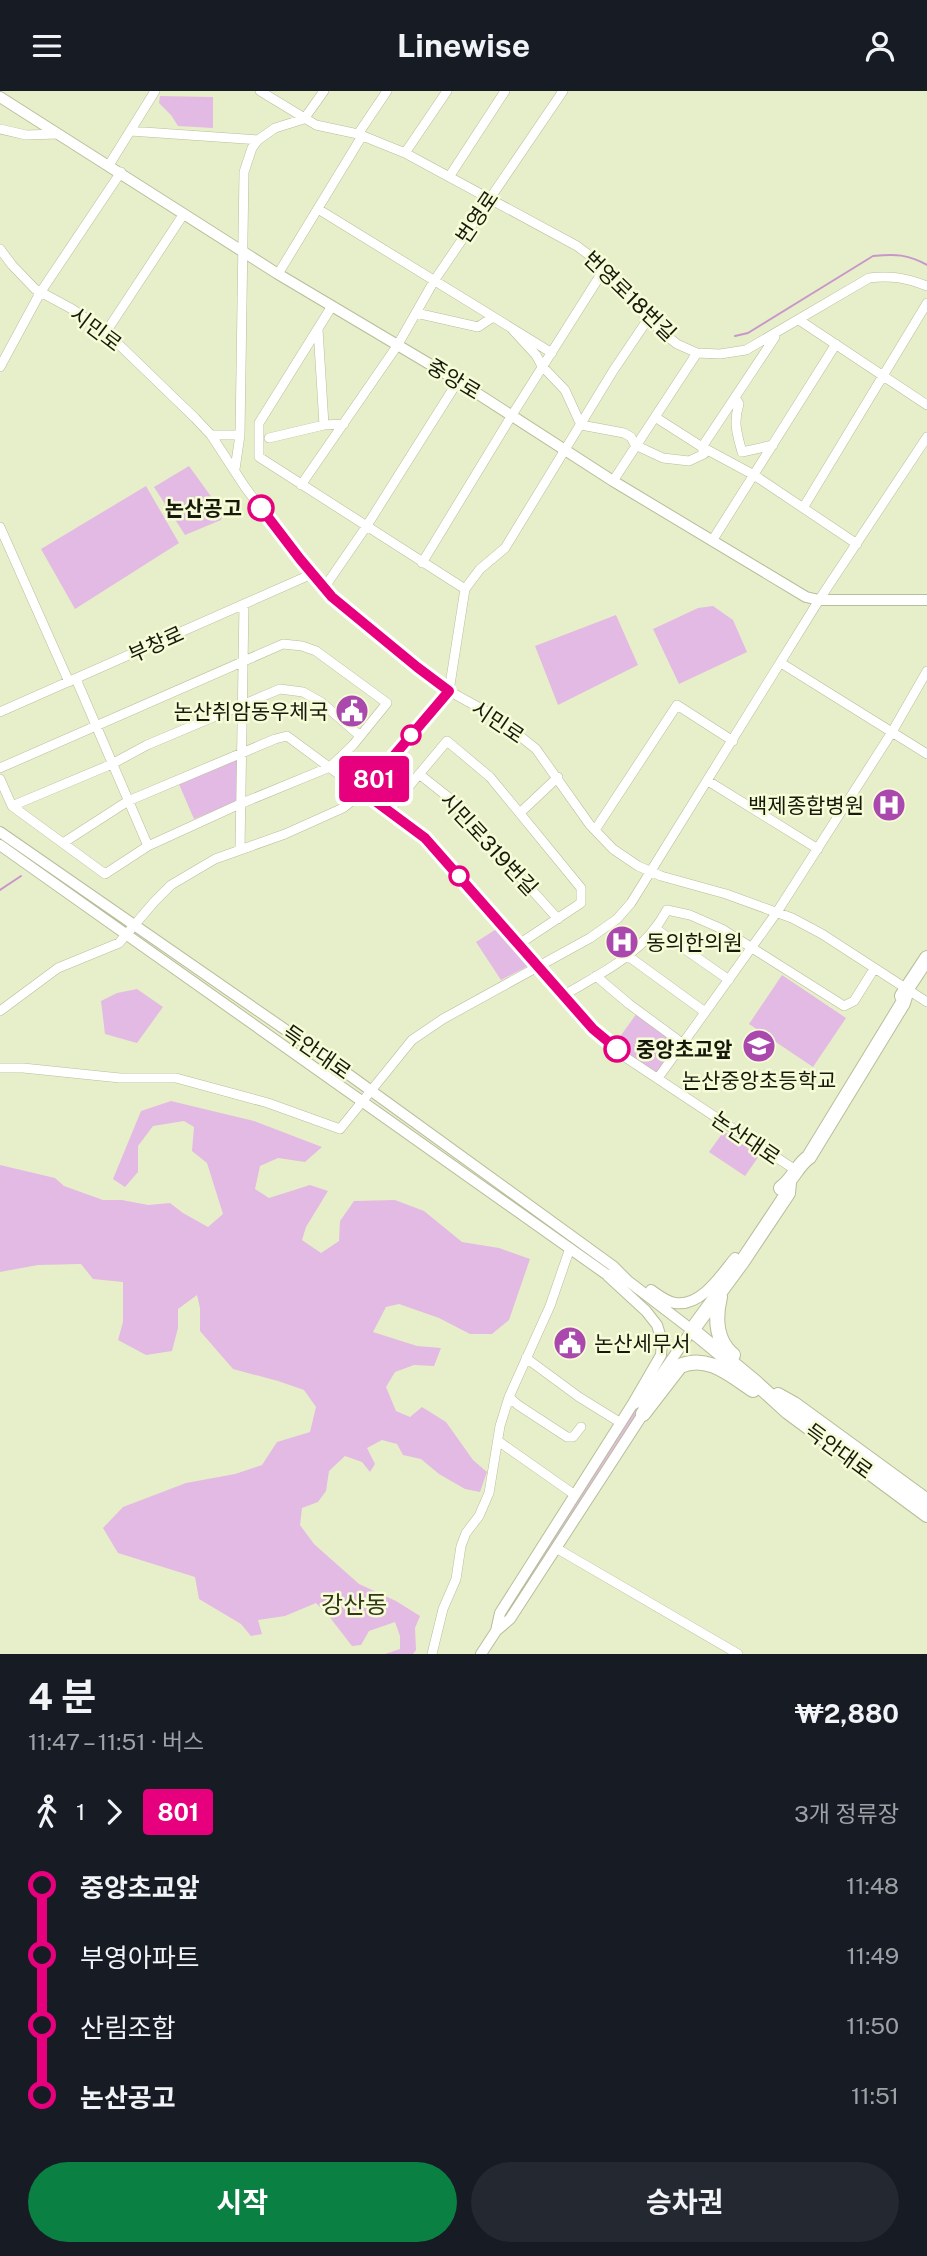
<!DOCTYPE html>
<html lang="ko">
<meta charset="utf-8">
<style>
body{margin:0;font-family:"Public Sans","Noto Sans KR",sans-serif;background:#242831;color:#f1f3f6;height:100vh;display:flex;flex-direction:column;font-size:26px;white-space:nowrap}
*{box-sizing:border-box;margin:0}
p{font-size:23px;color:#9ea1a6}
.icon{flex:none;width:38px;height:38px;fill:none;stroke:currentColor;stroke-width:2;stroke-linecap:round;stroke-linejoin:round}
.map{position:relative;height:1563px;overflow:hidden}
.details{display:flex;flex-direction:column;background:#171b24;flex:1}
.details>*{flex:none}
.badge{padding:0 14px;border-radius:5px;font-size:24px;line-height:46px}
.map>.badge{position:absolute;translate:-50% -50%;box-shadow:0 0 0 4px #fff}
.legs{display:flex;align-items:center;gap:10px;height:77px;padding:0 28px;font-size:23px}
.legs p{margin-inline-start:auto}
.overview{display:flex;align-items:center;justify-content:space-between;height:119px;padding:0 28px}
h1{font-size:38px;font-weight:700;line-height:52px}
.cta{display:flex;gap:14px;margin-top:auto;padding:14px 28px}
.cta a{flex:1;height:80px;border-radius:42px;background:#0b8043;color:#fff;font-size:28px;font-weight:700;line-height:80px;text-align:center}
.cta a+a{background:#242831;color:#f1f3f6}
ul{padding:0 28px;list-style:none}
li{display:flex;align-items:center;gap:24px;height:70px;font-size:26px}
li i{display:grid;place-items:center;width:10px;height:100%;margin:0 9px;background:currentColor}
li i::after{content:'';width:18px;height:18px;margin:-9px;border:5px solid;border-radius:50%;background:#171b24}
li p{margin-inline-start:auto}
li:first-child i{background:linear-gradient(#0000 50%,currentColor 0)}
li:last-child i{background:linear-gradient(currentColor 50%,#0000 0)}
header{display:flex;justify-content:space-between;align-items:center;height:91px;padding:0 28px;background:#171b24;font-size:32px;font-weight:700}
.map>svg:first-child{display:block}
</style>
<header><svg class="icon" aria-label="menu" viewBox="0 0 24 24"><path d="M4 6h16M4 12h16M4 18h16"/></svg>Linewise<svg class="icon" aria-label="person" viewBox="0 0 24 24"><circle cx="12" cy="8" r="4"/><path d="M4 21q1-7 8-7t8 7"/></svg></header>
<div class="map">
<svg width="927" height="1563" viewBox="0 0 927 1563">
<rect width="100%" height="100%" fill="#e7efca"/>
<!-- green -->
<path fill="#e3bae3" d="M160 5 213 6V37L178 35 171 24 159 12Z
M189 375 223 422 221 429 185 444 154 396Z
M146 395 179 452 75 518 41 458Z
M713 515 733 529 747 561 679 593 653 538 698 517Z
M616 524 638 574 558 614 535 555Z
M238 666V710L194 728 178 691Z
M498 837 530 874 501 889 476 851Z
M782 884 846 927 813 976 749 933Z
M137 898 163 916 137 952 105 943 101 910 117 902Z
M637 922 679 953 657 983 614 954Z
M171 1010 254 1030 322 1056 305 1071 278 1067 260 1075 255 1098 269 1107 310 1094 328 1100 306 1136 302 1149 321 1162 339 1150 340 1130 354 1110 395 1109 424 1120 462 1151 499 1157 530 1168 509 1229 492 1243H470L439 1227 399 1213 386 1216 373 1241 417 1255 441 1257 434 1275 414 1274 395 1281 386 1296 396 1320 410 1326 422 1316 446 1331 473 1369 487 1381 480 1401 465 1398 439 1383 421 1368 403 1364 397 1353 382 1349 367 1357 375 1373 370 1381 362 1371 345 1365 329 1380 326 1400 318 1411 302 1417 300 1434 314 1453 359 1493 396 1510 420 1525 415 1537 416 1559 413 1563H385L400 1558V1545L395 1531 369 1540 361 1554 352 1555 328 1524 316 1512 285 1525 258 1529 262 1543 251 1545 241 1533 199 1508 195 1486 118 1462 103 1437 123 1416 186 1392 235 1383 262 1374 277 1351 310 1341 316 1316 304 1299 278 1290 233 1278 200 1240V1217L197 1204 178 1218V1237L172 1260 146 1264 118 1249 123 1231V1191L93 1188 81 1173 38 1174 0 1181V1074L55 1087 64 1095 103 1109H122L148 1114 170 1112 183 1122 208 1136 223 1123 207 1072 192 1060 194 1036 184 1030 153 1035 138 1055V1081L125 1096 113 1088 141 1020Z
M724 1040 759 1065 745 1085 709 1061Z
M635 1317 639 1320 507 1525 503 1523Z"/>
<g fill="none" stroke-linecap="round" stroke-linejoin="round">
<!-- stream -->
<path stroke="#c897c9" stroke-width="2" d="M735 245 748 242 873 165C895 163 908 163 927 174
M0 799 21 785"/>
<defs>
<path id="minor" d="M260 0 316 34 358 43 405 62 577 155 593 167 636 216 663 242 677 253 697 262 720 263 746 259 869 187C891 184 906 187 927 195
M0 38 26 44 58 43
M130 40 258 49
M358 43 387 0
M405 62 447 0
M109 74 155 0
M449 86 505 0
M318 118 552 262
M0 158 12 174 35 198 72 218 106 241 195 327 211 344 245 396 280 443 332 506 417 576 449 600 496 626 536 658 590 734 613 758 638 775 661 785 726 803 792 827 822 843 927 911
M278 183 362 45
M332 215 259 332V366L465 498
M416 222 478 236 493 226
M799 229 927 314
M318 238 324 334 344 333
M512 238 536 264 542 275 565 299 581 334 624 342 631 346 635 354 663 367 689 370 704 363 702 356 775 246
M106 241 183 124
M0 276 40 202 121 81
M735 306 739 313C733 331 737 343 742 361L773 354
M655 326 702 356 754 384 857 453
M211 344H240
M269 347 324 334
M235 378 240 344 244 81 252 57 258 49 275 37 304 28 324 0
M613 390 697 262
M301 394 397 255 434 190 563 0
M803 417 927 212
M0 436 69 591
M712 450 836 253
M422 472 512 324 603 180
M324 497 366 436 458 290
M781 572 927 663
M76 588 148 755
M449 600 465 498 480 478 505 457 613 280 648 228
M0 621 312 483
M0 677 283 553 302 555 316 560 387 612 353 654 330 676 240 713 148 755 105 783 12 715 0 688
M419 683 448 706 558 828
M708 690 818 758
M12 715 112 673 147 654 280 598 303 601 321 611 359 644
M389 719 447 650 490 686 581 797V812L519 853
M521 721 558 686
M595 739 677 614 733 650
M63 752 128 710 275 648 287 645 425 747 593 938 628 968 797 1080
M240 759 244 513
M656 838 729 889
M628 865 705 921
M596 885 629 913 682 952
M564 904C605 880 643 863 667 819L690 824 722 838 844 915 854 910 874 878
M0 920 58 877 119 852 154 811 171 794 215 768 285 743 343 717 363 701 449 600
M0 977H23L120 987H176L268 1012 340 1038 412 949 443 928 590 847 617 828 631 812 819 509 927 346
M658 987 777 821 892 641 927 580
M526 1267 579 1306 621 1332
M509 1306 518 1314 567 1346H573L581 1336
M498 1350 575 1404
M556 1457 738 1563
M432 1563 443 1518 456 1488 461 1455 466 1442 479 1425 489 1402 500 1335 509 1306 550 1215 570 1157"/>
<path id="tertiary" d="M0 6 278 183 458 290 613 390 806 506 819 509H927
M0 741 319 962 613 1175 628 1190 692 1239 645 1307 632 1314
M0 754 606 1183 626 1189
M651 1199C658 1204 667 1211 675 1212 701 1216 721 1184 735 1167
M496 1540 500 1522 632 1314 661 1264 662 1250 657 1234 646 1220 608 1185
M481 1563 496 1540 510 1528 643 1323 644 1316"/>
<path id="primary" d="M902 905 927 867
M789 1092 788 1102 742 1171 692 1239 755 1291 788 1321 927 1424
M781 1097C793 1089 797 1074 809 1066L903 912 907 899
M720 1206C715 1227 715 1249 733 1264
M778 1304 794 1313 927 1410
M643 1323 680 1275C708 1263 730 1284 753 1299"/>
</defs>
<!-- minor casing -->
<use href="#minor" stroke="#b7be9a" stroke-width="10"/>
<!-- tertiary casing -->
<use href="#tertiary" stroke="#b7be9a" stroke-width="12"/>
<!-- primary casing -->
<use href="#primary" stroke="#b7be9a" stroke-width="16"/>
<!-- minor -->
<use href="#minor" stroke="#fff" stroke-width="9"/>
<!-- tertiary -->
<use href="#tertiary" stroke="#fff" stroke-width="10"/>
<!-- primary -->
<use href="#primary" stroke="#fff" stroke-width="14"/>
</g>
<g fill="none" stroke-linecap="round" stroke-linejoin="round">
<defs>
<path id="line-1" d="M261 417 300 468 332 506 417 576 449 600 363 701 425 747 593 938 617 958"/>
</defs>
<!-- line-1 casing -->
<use href="#line-1" stroke="#fff" stroke-width="16"/>
<!-- line-1 -->
<use href="#line-1" stroke="#e6007e" stroke-width="10"/>
</g>
<!-- icons -->
<defs>
<symbol id="civic-disc" viewBox="-11 -11 22 22"><circle r="9.5" fill="#aa48ae" stroke="#f5fcd7"/><path d="M-.6-6.5H3V-4.5H.6V-3L4-1V1h2V6H-6V1h2V-1L-.6-3ZM-1.2 2.5V6h2.4V2.5Z" fill="#fff"/></symbol>
<symbol id="hospital-disc" viewBox="-11 -11 22 22"><circle r="9.5" fill="#aa48ae" stroke="#f5fcd7"/><path d="M-5-5h3v3.5h4V-5h3V5h-3V1.5h-4V5h-3Z" fill="#fff"/></symbol>
<symbol id="school-disc" viewBox="-11 -11 22 22"><circle r="9.5" fill="#aa48ae" stroke="#f5fcd7"/><path d="M0-5L7-2L0 1L-7-2ZM-4 1L0 2.5L4 1V4Q0 6-4 4Z" fill="#fff"/></symbol>
</defs>
<g fill-rule="evenodd">
<use href="#civic-disc" x="333" y="601" width="38" height="38"/>
<use href="#hospital-disc" x="870" y="695" width="38" height="38"/>
<use href="#hospital-disc" x="603" y="832" width="38" height="38"/>
<use href="#school-disc" x="740" y="936" width="38" height="38"/>
<use href="#civic-disc" x="551" y="1233" width="38" height="38"/>
</g>
<!-- markers -->
<g fill="#fff" stroke="#e6007e" stroke-width="3.5">
<circle cx="261" cy="417" r="12"/>
<circle cx="411" cy="644" r="9"/>
<circle cx="459" cy="785" r="9"/>
<circle cx="617" cy="958" r="12"/>
</g>
<g text-anchor="middle" dominant-baseline="central" stroke-width="5" stroke-linejoin="round" paint-order="stroke">
<!-- street labels -->
<g font-size="21" fill="#17190c" stroke="#f5fcd7">
<text transform="translate(477 126) rotate(-56)">번영로</text>
<text transform="translate(630 205) rotate(44)">번영로18번길</text>
<text transform="translate(96 238) rotate(37)">시민로</text>
<text transform="translate(454 288) rotate(31)">중앙로</text>
<text transform="translate(156 553) rotate(-24)">부창로</text>
<text transform="translate(498 631) rotate(34)">시민로</text>
<text transform="translate(489 753) rotate(47)">시민로319번길</text>
<text transform="translate(317 961) rotate(35)">득안대로</text>
<text transform="translate(746 1047) rotate(34)">논산대로</text>
<text transform="translate(839 1360) rotate(36)">득안대로</text>
</g>
<!-- stop labels -->
<g font-size="21" font-weight="bold" fill="#17190c" stroke="#f5fcd7" text-anchor="end">
<text x="242" y="417">논산공고</text>
<text x="636" y="958" text-anchor="start">중앙초교앞</text>
</g>
<!-- poi labels -->
<g font-size="21" fill="#17190c" stroke="#f5fcd7" text-anchor="end">
<text x="328" y="620">논산취암동우체국</text>
<text x="864" y="714">백제종합병원</text>
<text x="646" y="851" text-anchor="start">동의한의원</text>
<text x="759" y="989" text-anchor="middle">논산중앙초등학교</text>
<text x="594" y="1252" text-anchor="start">논산세무서</text>
</g>
<!-- quarter labels -->
<g font-size="24" fill="#33381a" stroke="#f5fcd7">
<text x="354" y="1513">강산동</text>
</g>
</g>
</svg>
<b class="badge" style="left:374px;top:688px;background:#e6007e;color:#fff">801</b>
</div>
<section class="details">
<div class="overview"><div><h1>4 분</h1><p>11:47 – 11:51 · 버스</p></div><b>₩2,880</b></div>
<div class="legs"><svg class="icon" aria-label="walk" viewBox="0 0 24 24"><circle cx="13" cy="4" r="2"/><path d="M13 8l-2 6 4 7M11 14l-3 7M7 12l3-4h3l4 4"/></svg>1<svg class="icon" aria-label="forward" viewBox="0 0 24 24"><path d="M9 5l7 7-7 7"/></svg><b class="badge" style="background:#e6007e;color:#fff">801</b><p>3개 정류장</p></div>
<ul>
<li><i style="color:#e6007e"></i><b>중앙초교앞</b><p>11:48</p></li>
<li><i style="color:#e6007e"></i><span>부영아파트</span><p>11:49</p></li>
<li><i style="color:#e6007e"></i><span>산림조합</span><p>11:50</p></li>
<li><i style="color:#e6007e"></i><b>논산공고</b><p>11:51</p></li>
</ul>
<div class="cta"><a>시작</a><a>승차권</a></div>
</section>
